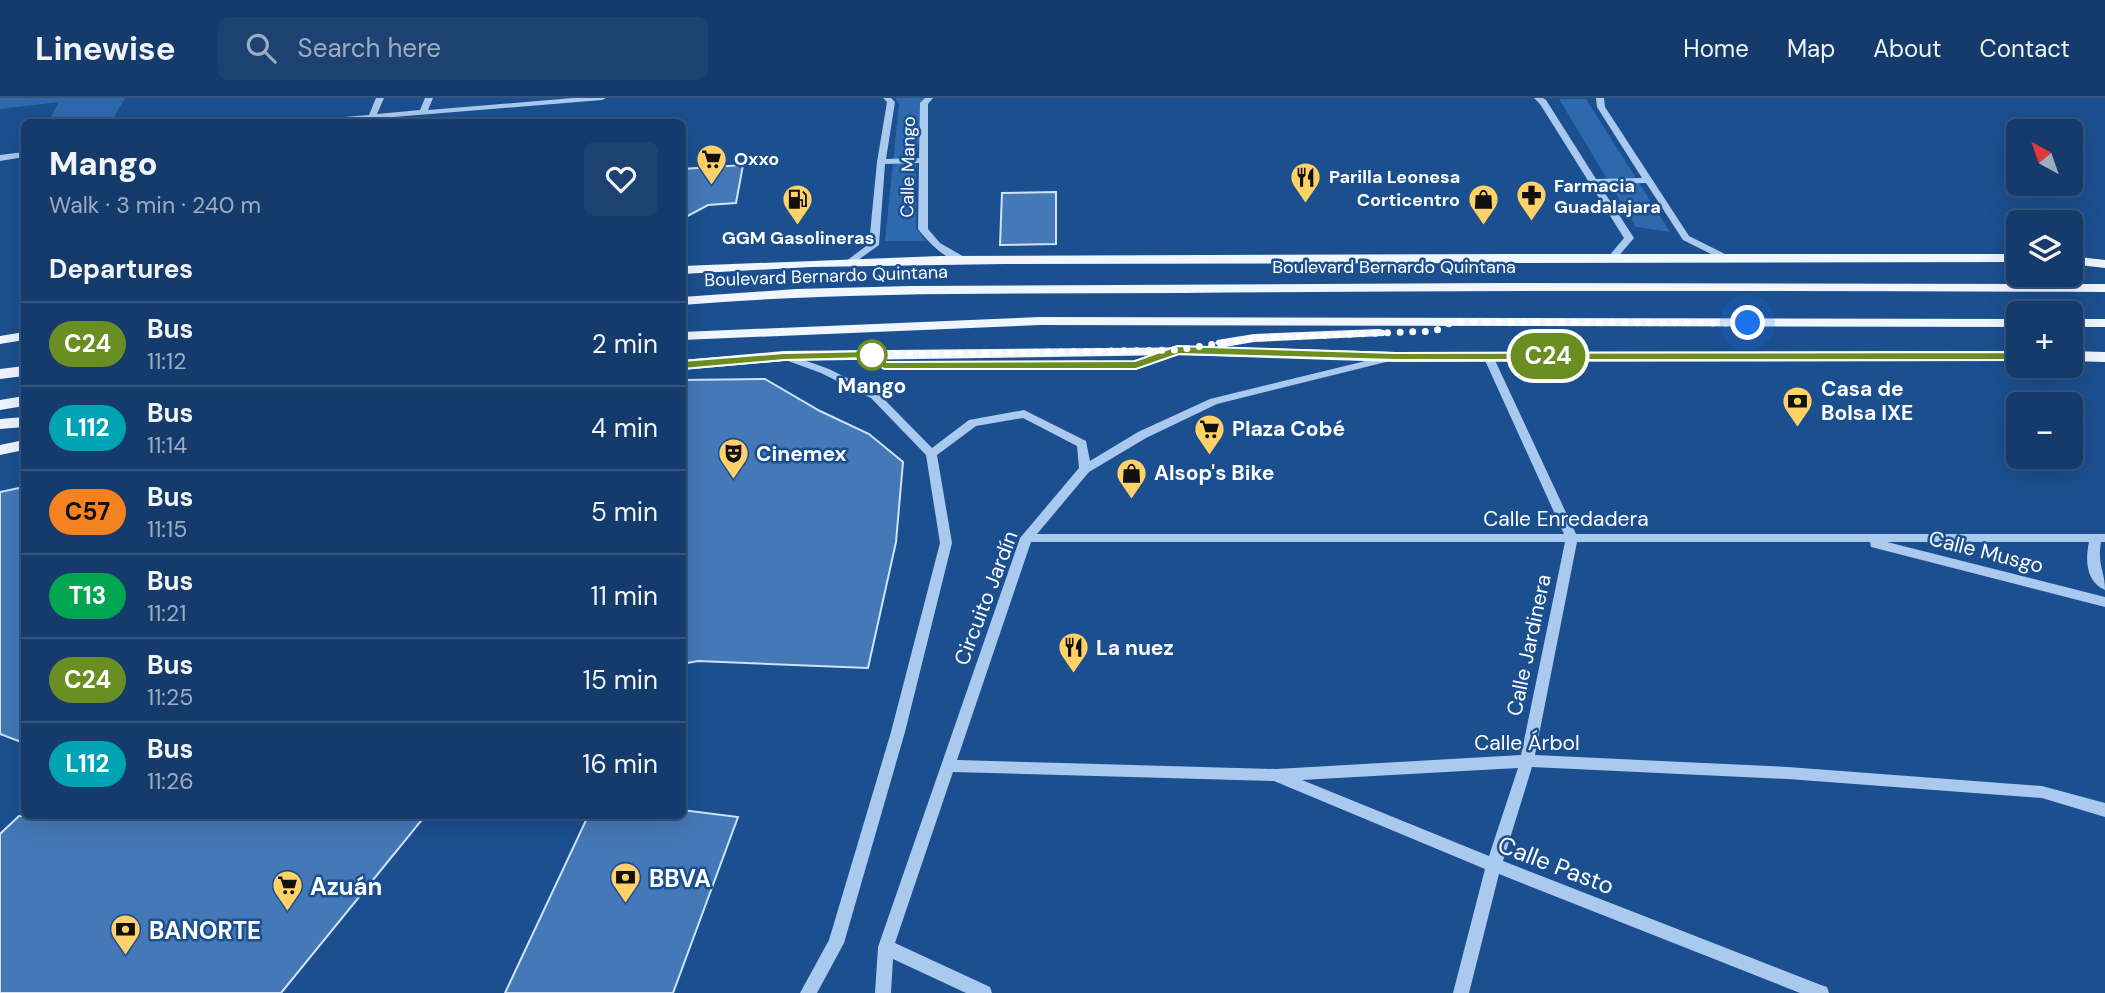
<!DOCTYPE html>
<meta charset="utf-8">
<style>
body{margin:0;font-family:"DM Sans",sans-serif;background:#1d4271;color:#f1f3f6;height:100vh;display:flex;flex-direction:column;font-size:26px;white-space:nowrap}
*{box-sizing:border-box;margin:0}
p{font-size:23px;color:#9dadc1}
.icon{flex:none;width:38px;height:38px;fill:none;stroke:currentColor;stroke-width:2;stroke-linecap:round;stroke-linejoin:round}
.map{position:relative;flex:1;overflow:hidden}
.drawer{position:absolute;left:21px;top:21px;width:665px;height:700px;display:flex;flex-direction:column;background:#143b6b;border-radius:10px;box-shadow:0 7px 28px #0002,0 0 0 2px #33557e}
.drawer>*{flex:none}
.badge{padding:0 14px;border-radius:23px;font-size:24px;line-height:46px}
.needle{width:46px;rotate:320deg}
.controls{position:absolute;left:2006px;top:21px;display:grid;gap:14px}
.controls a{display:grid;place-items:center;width:77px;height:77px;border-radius:10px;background:#143b6b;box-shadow:0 7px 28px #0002,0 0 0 2px #33557e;font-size:35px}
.you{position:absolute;width:35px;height:35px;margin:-18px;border:5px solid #fff;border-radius:50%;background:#1a73e8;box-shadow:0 0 0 10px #1a73e833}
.map>.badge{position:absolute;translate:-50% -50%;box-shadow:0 0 0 4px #fff}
h2{padding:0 28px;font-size:26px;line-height:63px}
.round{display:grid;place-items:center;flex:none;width:74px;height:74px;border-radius:10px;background:#1d4271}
.overview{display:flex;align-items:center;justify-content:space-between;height:119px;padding:0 28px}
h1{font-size:33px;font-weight:800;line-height:52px}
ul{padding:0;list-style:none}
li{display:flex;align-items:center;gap:21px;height:84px;padding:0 28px;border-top:2px solid #33557e}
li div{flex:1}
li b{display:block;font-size:26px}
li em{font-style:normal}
li .badge{min-width:77px;font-weight:700;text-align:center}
header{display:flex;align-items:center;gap:42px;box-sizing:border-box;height:98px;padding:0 35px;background:#143b6b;border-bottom:2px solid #33557e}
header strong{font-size:33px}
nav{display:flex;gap:38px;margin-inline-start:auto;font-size:24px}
.search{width:490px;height:63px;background:#1d4271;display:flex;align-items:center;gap:18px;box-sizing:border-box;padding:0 24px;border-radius:10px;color:#9dadc1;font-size:26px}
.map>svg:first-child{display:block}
</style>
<header>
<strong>Linewise</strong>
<div class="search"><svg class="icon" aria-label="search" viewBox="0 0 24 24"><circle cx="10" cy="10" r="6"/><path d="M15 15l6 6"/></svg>Search here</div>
<nav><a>Home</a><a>Map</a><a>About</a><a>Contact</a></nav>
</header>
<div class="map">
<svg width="2105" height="895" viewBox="0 0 2105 895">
<rect width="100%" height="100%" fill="#1b4f8f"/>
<!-- green -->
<path fill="#2e69ad" d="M0 0H125L111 24H48L59 4 0 11Z
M895 0H928L916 57V130L926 143H885L899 6Z
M1559 1H1586L1670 134 1636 129Z"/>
<!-- building -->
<path fill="#4478b7" stroke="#cfe3fa" stroke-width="2" d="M743 67 736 105 708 107 682 121V71Z
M1056 94V146L1000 147 1002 95Z
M765 281 820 313 869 336 903 364 896 444 868 570 698 563 682 566V282Z
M24 389V645L0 636V394Z
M682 712 738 719 673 895H505L588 718H682Z
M19 718H425L281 895H0V736Z"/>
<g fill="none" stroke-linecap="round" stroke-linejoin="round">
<!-- minor -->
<path fill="#a9c9ee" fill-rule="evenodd" d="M376 0H384L377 16 420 12 425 0H433L428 12 573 0H606L602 2 332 24H304L308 22 369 17Z
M883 0H891L895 4 886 61 919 60 920 5 925 0H933L928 6V131L940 145 966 160V164C948 165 929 145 918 131L919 65 885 66 879 147 854 165H848L846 163 869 146 877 64 887 4Z
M1534 0H1543L1546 2 1596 81 1642 80 1597 9 1596 0H1604L1605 9 1689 138 1729 158V162H1723L1683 142 1646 85 1599 86 1634 140 1617 160H1611L1609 158 1624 140 1540 6Z
M24 54V59L0 63V57Z
M784 255 829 271 879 296 932 350 969 322 1024 312 1086 343 1090 363 1138 334 1210 301 1390 257 1395 260 1390 263 1217 306 1146 340 1089 374 1037 436H1564L1483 258 1488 255 1493 258 1576 436H2105V444H2101C2097 467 2105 473 2105 492 2086 484 2085 462 2089 444H1887L2105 499V509L1875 450 1871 449 1870 444H1577L1535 657 1788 669 2042 688 2105 705V719L2042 700 1788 681 1532 669 1503 763 1821 887 1827 889 1829 895H1800L1499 776 1469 895H1453L1485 771 1274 683 953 674 895 845 990 889 992 895H966L893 861 891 895H875L878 849 1020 440 1079 370 1077 348 1023 320 976 328 937 357 952 445 905 634 844 845 817 895H800L829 842 891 634 940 445 926 357 871 300 821 275 780 260V256ZM1031 444H1565L1521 657 1276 671 957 662ZM1518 670 1489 758 1302 682Z"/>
<!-- major -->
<path fill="#f0f6ff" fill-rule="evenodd" d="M1506 156H2018V164L1005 166 811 169 682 176V168L940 158Z
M2070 158 2105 162V170L2070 166Z
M1502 185 2105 186V194C1798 193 1490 192 1183 195 1016 196 849 193 682 207V199L796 191 911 188Z
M1040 219 2018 221V229L1040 227 682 242V234Z
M2070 221H2105V229H2070Z
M1379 231 1384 232 1386 235 1384 238 1254 244 1225 249 1395 254 2018 253V263L1395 264 1177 257 784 263 682 272V262L784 253 1219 249 1215 245 1217 242 1254 236Z
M24 234V242L0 246V238Z
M2070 253 2105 254V264L2070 263Z
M24 268V278L0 281V271Z
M24 298V308L0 312V302Z
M24 319V329L0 331V321Z
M24 342V352L0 357V347Z"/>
</g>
<!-- line -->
<path fill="#6b8e23" stroke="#fff" stroke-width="2" d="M1177 248 1395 255 2018 254 2024 258 2018 262H1395L1179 256 1136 271H884L869 260 784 262 682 271 677 267 682 263 784 255 872 253 887 264 1135 263Z"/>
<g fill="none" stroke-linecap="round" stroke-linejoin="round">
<!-- walk -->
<path stroke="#fff" stroke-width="7" stroke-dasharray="0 12.6" d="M872 257 1177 252 1254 240 1435 233 1452 224 1748 225"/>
</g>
<!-- icons -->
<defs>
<symbol id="supermarket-pin" viewBox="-11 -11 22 30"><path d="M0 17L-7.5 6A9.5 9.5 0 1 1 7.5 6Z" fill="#ffd166" stroke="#1b4f8f"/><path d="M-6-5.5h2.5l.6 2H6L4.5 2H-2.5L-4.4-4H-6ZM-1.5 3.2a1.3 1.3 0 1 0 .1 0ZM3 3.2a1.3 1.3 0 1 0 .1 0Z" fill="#111"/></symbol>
<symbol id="restaurant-pin" viewBox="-11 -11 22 30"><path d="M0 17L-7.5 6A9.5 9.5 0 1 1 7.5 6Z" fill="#ffd166" stroke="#1b4f8f"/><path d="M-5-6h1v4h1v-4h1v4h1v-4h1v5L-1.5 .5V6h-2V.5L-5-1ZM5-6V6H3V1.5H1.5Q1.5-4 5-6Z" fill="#111"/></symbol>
<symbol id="pharmacy-pin" viewBox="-11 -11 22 30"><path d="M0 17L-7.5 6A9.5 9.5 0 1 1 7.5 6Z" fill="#ffd166" stroke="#1b4f8f"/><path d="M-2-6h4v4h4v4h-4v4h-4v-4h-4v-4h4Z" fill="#111"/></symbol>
<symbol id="fuel-pin" viewBox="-11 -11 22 30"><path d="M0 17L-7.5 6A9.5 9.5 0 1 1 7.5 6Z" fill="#ffd166" stroke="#1b4f8f"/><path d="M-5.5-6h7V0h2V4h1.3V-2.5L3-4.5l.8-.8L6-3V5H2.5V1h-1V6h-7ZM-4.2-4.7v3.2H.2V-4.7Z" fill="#111"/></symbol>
<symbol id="shop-pin" viewBox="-11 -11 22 30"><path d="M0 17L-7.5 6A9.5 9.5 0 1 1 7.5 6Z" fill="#ffd166" stroke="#1b4f8f"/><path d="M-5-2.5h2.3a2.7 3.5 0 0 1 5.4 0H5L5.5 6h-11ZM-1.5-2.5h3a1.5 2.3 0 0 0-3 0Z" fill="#111"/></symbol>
<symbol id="bank-pin" viewBox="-11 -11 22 30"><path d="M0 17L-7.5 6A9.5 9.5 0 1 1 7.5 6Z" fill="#ffd166" stroke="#1b4f8f"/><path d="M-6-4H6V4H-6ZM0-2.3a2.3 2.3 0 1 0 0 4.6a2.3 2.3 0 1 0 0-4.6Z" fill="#111"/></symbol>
<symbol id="theatre-pin" viewBox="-11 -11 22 30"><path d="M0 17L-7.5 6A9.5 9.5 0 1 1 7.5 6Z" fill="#ffd166" stroke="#1b4f8f"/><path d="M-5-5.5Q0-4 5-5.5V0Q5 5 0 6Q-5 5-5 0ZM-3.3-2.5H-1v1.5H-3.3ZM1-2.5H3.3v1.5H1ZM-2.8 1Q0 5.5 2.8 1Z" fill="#111"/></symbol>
</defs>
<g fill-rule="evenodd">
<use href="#supermarket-pin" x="694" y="44" width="35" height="47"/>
<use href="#restaurant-pin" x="1288" y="62" width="35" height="47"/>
<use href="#pharmacy-pin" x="1514" y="80" width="35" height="47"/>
<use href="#fuel-pin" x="780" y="84" width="35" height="47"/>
<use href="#shop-pin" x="1466" y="84" width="35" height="47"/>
<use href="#bank-pin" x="1780" y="286" width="35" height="47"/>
<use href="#supermarket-pin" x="1192" y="314" width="35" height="47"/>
<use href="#theatre-pin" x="716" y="338" width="35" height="47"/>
<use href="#shop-pin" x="1114" y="358" width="35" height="47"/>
<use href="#restaurant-pin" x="1056" y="532" width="35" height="47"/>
<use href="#bank-pin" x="608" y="762" width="35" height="47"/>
<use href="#supermarket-pin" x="270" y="770" width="35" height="47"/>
<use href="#bank-pin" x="108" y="814" width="35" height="47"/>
</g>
<!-- markers -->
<circle fill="#fff" stroke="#6b8e23" stroke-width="3.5" cx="872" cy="257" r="14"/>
<g text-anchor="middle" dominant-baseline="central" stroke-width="5" stroke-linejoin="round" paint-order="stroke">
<!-- far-poi labels -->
<g font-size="18" font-weight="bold" fill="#fff" stroke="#1b4f8f" text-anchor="start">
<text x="734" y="61">Oxxo</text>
<text x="1329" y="79">Parilla Leonesa</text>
<text x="1554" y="88">Farmacia<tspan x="1554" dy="21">Guadalajara</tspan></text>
<text x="1460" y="102" text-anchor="end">Corticentro</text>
<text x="798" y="140" text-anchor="middle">GGM Gasolineras</text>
</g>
<!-- far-street labels -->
<g font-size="18" fill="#fff" stroke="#1b4f8f">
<text transform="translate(908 69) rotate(-89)">Calle Mango</text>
<text x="1394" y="169">Boulevard Bernardo Quintana</text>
<text transform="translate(826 178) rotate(-2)">Boulevard Bernardo Quintana</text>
</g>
<!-- stop labels -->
<g font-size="21" font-weight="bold" fill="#fff" stroke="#1b4f8f">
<text x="872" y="288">Mango</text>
</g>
<!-- poi labels -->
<g font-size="21" font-weight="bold" fill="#fff" stroke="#1b4f8f" text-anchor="start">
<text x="1821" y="291">Casa de<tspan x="1821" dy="24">Bolsa IXE</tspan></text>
<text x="1232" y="331">Plaza Cobé</text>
<text x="756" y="356">Cinemex</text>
<text x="1154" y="375">Alsop's Bike</text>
<text x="1096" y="550">La nuez</text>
</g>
<!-- street labels -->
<g font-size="21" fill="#fff" stroke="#1b4f8f">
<text x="1566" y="421">Calle Enredadera</text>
<text transform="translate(1986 454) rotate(14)">Calle Musgo</text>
<text transform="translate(986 500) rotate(-69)">Circuito Jardín</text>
<text transform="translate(1529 547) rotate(-78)">Calle Jardinera</text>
<text x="1527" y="645">Calle Árbol</text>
</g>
<!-- near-street labels -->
<g font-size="24" fill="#fff" stroke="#1b4f8f">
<text transform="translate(1556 767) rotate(21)">Calle Pasto</text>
</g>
<!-- near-poi labels -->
<g font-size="24" font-weight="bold" fill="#fff" stroke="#1b4f8f" text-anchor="start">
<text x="649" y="780">BBVA</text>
<text x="310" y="788">Azuán</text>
<text x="149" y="832">BANORTE</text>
</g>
</g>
</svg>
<div class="controls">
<a><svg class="needle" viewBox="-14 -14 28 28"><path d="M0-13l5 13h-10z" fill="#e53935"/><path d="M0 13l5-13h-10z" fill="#9dadc1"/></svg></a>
<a><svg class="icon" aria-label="layers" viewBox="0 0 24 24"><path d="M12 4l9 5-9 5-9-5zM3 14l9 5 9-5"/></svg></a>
<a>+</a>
<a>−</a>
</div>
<div class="you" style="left:1748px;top:225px"></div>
<b class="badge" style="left:1548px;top:258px;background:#6b8e23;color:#fff">C24</b>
<section class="drawer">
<div class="overview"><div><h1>Mango</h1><p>Walk · 3 min · 240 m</p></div><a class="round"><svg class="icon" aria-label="heart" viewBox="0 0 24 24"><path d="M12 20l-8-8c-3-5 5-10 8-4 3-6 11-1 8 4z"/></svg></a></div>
<h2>Departures</h2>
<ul>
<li><span class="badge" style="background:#6b8e23;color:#fff">C24</span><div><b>Bus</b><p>11:12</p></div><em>2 min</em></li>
<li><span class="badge" style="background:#00a3b4;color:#fff">L112</span><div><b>Bus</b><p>11:14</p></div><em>4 min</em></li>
<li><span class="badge" style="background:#f58220;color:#111">C57</span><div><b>Bus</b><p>11:15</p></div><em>5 min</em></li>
<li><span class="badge" style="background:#00a651;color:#fff">T13</span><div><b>Bus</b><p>11:21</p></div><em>11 min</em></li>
<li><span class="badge" style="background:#6b8e23;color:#fff">C24</span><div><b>Bus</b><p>11:25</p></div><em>15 min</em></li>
<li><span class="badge" style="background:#00a3b4;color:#fff">L112</span><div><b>Bus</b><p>11:26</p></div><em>16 min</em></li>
</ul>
</section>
</div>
